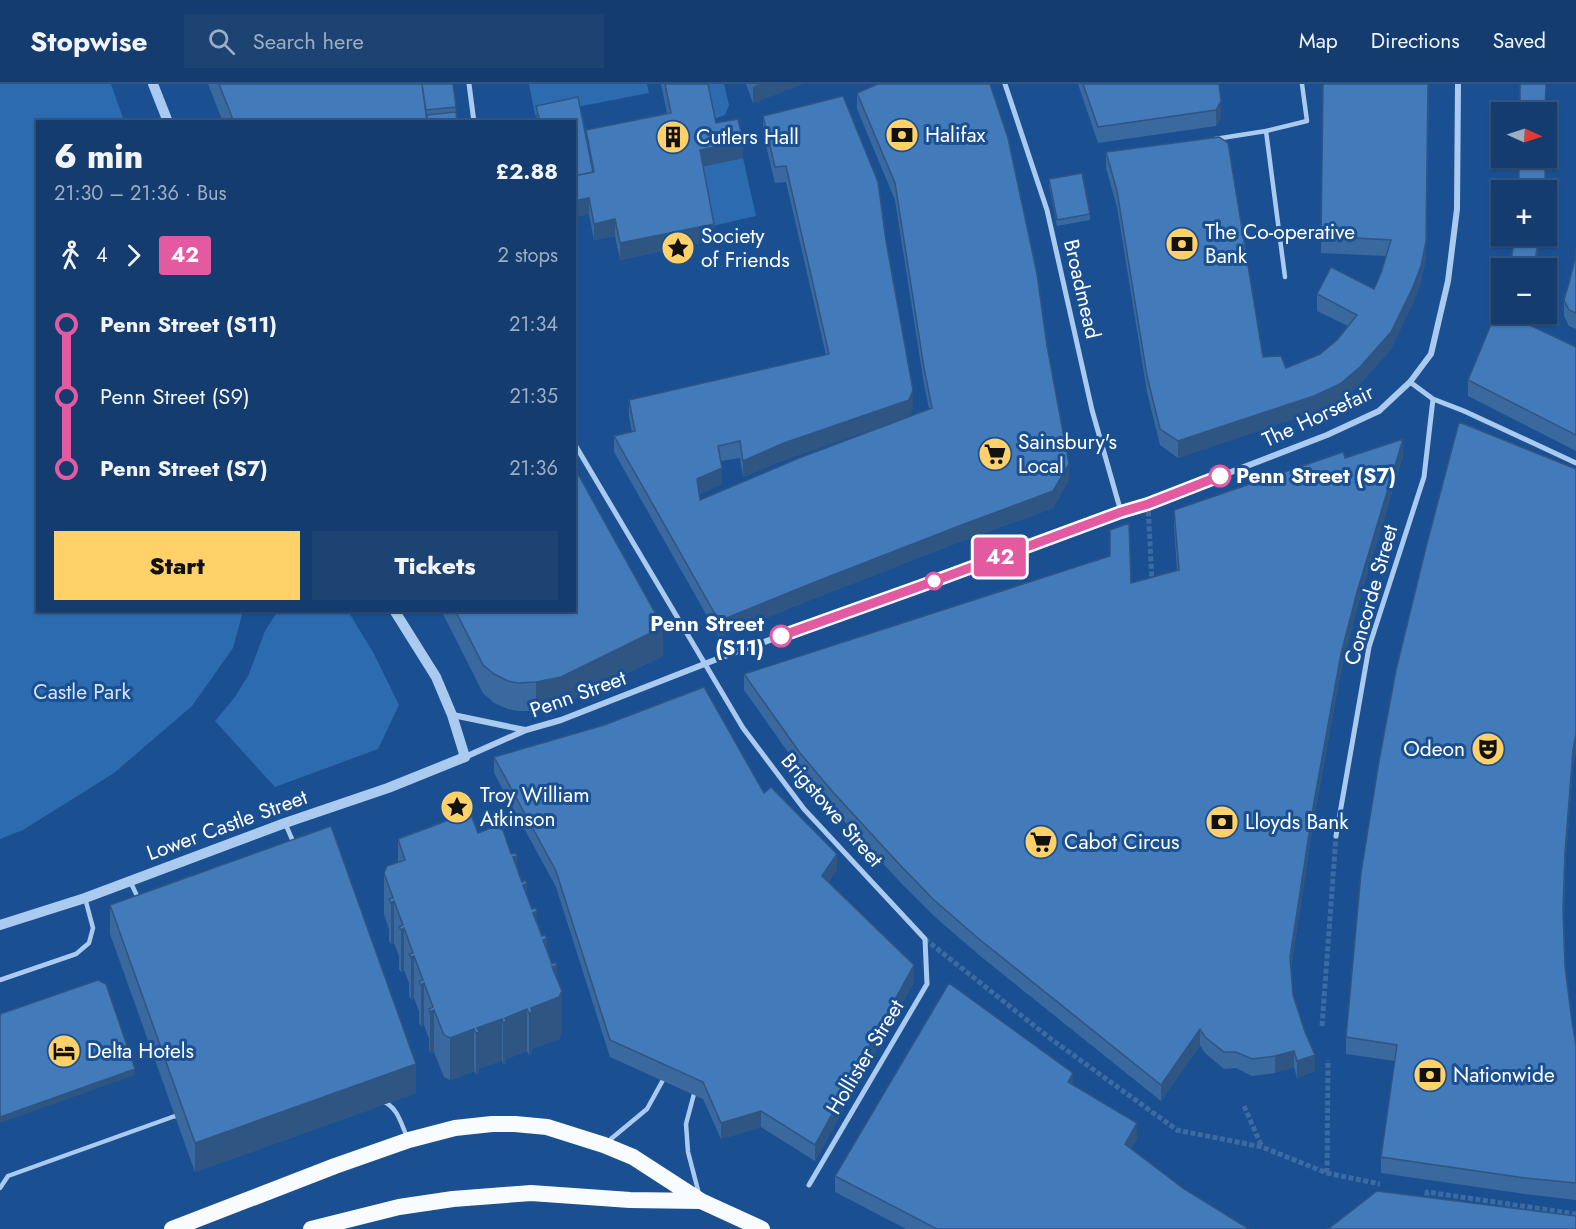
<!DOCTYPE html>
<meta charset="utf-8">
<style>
body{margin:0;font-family:Jost,sans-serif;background:#1d4373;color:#f1f3f6;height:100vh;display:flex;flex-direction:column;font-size:22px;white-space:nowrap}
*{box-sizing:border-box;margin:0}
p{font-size:20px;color:#9dadc2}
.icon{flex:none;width:33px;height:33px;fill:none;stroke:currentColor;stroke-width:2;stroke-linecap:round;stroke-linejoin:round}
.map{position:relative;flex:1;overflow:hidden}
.sheet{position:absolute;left:36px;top:36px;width:540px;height:492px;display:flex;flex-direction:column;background:#143c6e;border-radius:0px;box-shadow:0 2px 4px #0004,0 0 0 2px #335681}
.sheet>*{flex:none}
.badge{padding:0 12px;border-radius:4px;font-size:21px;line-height:39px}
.needle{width:39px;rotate:93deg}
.fabs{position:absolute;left:1491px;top:18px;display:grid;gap:12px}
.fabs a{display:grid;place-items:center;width:66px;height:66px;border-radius:0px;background:#143c6e;box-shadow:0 2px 4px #0004,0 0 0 2px #335681;font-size:30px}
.map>.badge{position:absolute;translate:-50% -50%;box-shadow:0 0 0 3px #fff}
.legs{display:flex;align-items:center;gap:9px;height:66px;padding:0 18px;font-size:20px}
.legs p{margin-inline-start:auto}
.overview{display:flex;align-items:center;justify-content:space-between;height:102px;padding:0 18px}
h1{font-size:33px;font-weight:800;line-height:45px}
.cta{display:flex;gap:12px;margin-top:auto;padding:12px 18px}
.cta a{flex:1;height:69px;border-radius:0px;background:#ffd168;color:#111;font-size:24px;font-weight:800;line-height:69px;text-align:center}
.cta a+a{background:#1d4373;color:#f1f3f6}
ul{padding:0 18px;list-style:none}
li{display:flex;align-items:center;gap:21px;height:72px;font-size:22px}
li i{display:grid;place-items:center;width:9px;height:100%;margin:0 8px;background:currentColor}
li i::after{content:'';width:15px;height:15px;margin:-8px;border:4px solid;border-radius:50%;background:#143c6e}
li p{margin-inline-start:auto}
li:first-child i{background:linear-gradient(#0000 50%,currentColor 0)}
li:last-child i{background:linear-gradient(currentColor 50%,#0000 0)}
header{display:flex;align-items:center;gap:36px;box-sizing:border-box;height:84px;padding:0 30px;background:#143c6e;border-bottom:2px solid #335681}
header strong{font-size:28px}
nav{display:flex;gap:33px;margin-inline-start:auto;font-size:21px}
.search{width:420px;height:54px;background:#1d4373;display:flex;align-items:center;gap:15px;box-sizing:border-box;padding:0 21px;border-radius:0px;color:#9dadc2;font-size:22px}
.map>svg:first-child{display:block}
</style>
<header>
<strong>Stopwise</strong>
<div class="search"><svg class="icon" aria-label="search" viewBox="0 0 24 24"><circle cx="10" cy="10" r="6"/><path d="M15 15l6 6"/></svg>Search here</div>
<nav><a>Map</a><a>Directions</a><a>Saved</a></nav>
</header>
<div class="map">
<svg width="1576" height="1145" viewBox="0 0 1576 1145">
<rect width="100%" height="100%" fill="#1a5092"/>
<!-- green -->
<path fill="#2d6bb0" d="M0 0H111L124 37 38 38V526L243 527 233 564 192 622 114 689 23 746 0 755Z
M529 0H647L649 9 535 31Z
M704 0H724L729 21 725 31 712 36Z
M743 74 756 132 712 142 700 83Z
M278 527H348L374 570 399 621 378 665 275 703 215 637 235 613 249 590 265 547Z"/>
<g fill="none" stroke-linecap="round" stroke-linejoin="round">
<!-- pedestrian-tunnel -->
<path stroke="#3c6aa2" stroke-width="5" stroke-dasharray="5 2.5" stroke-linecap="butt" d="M1148 420 1152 499
M925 855 1051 955 1177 1046 1262 1063 1327 1089 1380 1100
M1322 942 1336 752
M1244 1022 1262 1063
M1327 1089 1328 976
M1424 1117H1426L1427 1108 1576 1130"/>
<!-- service -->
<path stroke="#aacaef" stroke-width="4.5" d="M1215 55 1266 47
M1285 193 1266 47 1307 37 1302 0
M285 739 295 762
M130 797 139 816
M0 896 76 870 89 859 93 844 85 814
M694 1010 686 1040 688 1068 699 1110
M382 1017C397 1022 401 1039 407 1053
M606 1059 647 1025 663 996
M0 1104 8 1092 175 1032 178 1033"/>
<!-- pedestrian -->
<path stroke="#aacaef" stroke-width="5" d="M469 0 474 38
M1005 0 1047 126 1092 326 1119 421
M1410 298 1433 315 1464 327 1576 379
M574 359 743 644 804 725 925 855 927 900 809 1101
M1336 752 1369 563 1424 393 1433 315"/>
<!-- minor -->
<path stroke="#aacaef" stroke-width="6" d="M453 631 525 646
M465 673 526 646 561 636 725 572 918 503 1121 428 1148 420 1327 351 1379 327 1410 298 1431 270 1448 197 1457 125 1458 0"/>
<!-- tertiary -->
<path stroke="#aacaef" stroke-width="10" d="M153 0 168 38
M0 841 85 814 285 739 388 704 465 673 452 631 436 593 394 526"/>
<!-- trunk -->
<path stroke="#f8fbff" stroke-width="16" d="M172 1145 335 1082 409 1056 455 1044 492 1040H515L547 1043 604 1061 633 1073 701 1117
M311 1145 399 1123 453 1115 531 1109 630 1116 701 1117 762 1145"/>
</g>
<!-- wall -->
<path fill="#3a699f" d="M208 0H453L457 38H223Z
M661 0H708L716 39 738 35 743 57V74L703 82 714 140V156L620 176 615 152 594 156 589 130 574 133V38H537L536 22 578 13 586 52V46L667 29Z
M746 0H802L753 19Z
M1078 0H1219L1221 33 1216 42 1098 59Z
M1323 0H1429L1426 173 1421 198 1413 219 1391 265 1360 300 1340 316 1314 328 1178 374 1160 361 1147 308 1117 123 1106 84V68L1263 273 1286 284 1320 270 1337 256 1348 242 1317 227V210L1374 205 1381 189 1386 172 1321 169Z
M857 9 1047 262 1069 396 1053 424 959 458 810 516 719 553 614 368V352L632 348 629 333V316L826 271 786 98 775 99 763 49V32L886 157 913 323 909 332 784 376 743 393 740 374 721 377 722 400 699 410 700 416 929 325 924 300 895 116 857 25Z
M1049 95 1090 130V136L1057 142 1049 101Z
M1576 163V245L1569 242 1564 232V216L1569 199 1575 175Z
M1502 230H1528L1525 239 1576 263V367L1468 312V296Z
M1403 372 1357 524 1341 587 1314 734 1291 884 1293 911 1315 987 1297 994 1294 983 1275 989 1252 992 1236 984 1224 985 1205 969 1200 961 1161 1017 979 871 934 832 900 798 832 724 800 685 744 606V590L1131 499 1177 486 1174 442V426L1345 374Z
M1576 385V666L1573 682 1565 786 1564 832 1565 882 1572 938 1576 961V1116L1525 1110 1381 1089V1073L1395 977 1346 970V953Z
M441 526H574L663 572 561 621 536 627H518L508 625 494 619 483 609Z
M494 673 764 709 837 786 828 798 914 898 815 1077 761 1043 721 1055 703 1015 610 973 556 803 494 689Z
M478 749 517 784 557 894 562 949 559 955 532 965V969L529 971 527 967 506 975V979L503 980 502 976 479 985V989L476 990 474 987 450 996 444 993 434 968 430 969 429 966V954L424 941 421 942 419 939V927L414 914 411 915 409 912V899L404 886 401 888 399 885V872L394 859 391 860 389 857V845L384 830V789L398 778V755Z
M110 821 416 1009 195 1088 110 850Z
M1073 1000 1137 1055 1131 1065 1184 1105 1249 1145H906L835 1108V1092Z"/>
<!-- shaded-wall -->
<path fill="#2f5582" d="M759 0H802L753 19V3Z
M1429 0 1426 173 1421 198 1413 219 1391 265 1360 300 1340 316 1314 328 1178 374V357L1360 283Z
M1221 17V33L1216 42V26Z
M743 57V74L700 83V66Z
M589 114V130L574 133V117Z
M615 135V152L594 156V140Z
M714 140V156L620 176V159Z
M1539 152H1541L1536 184H1534Z
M1523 230H1528L1521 254V237Z
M913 306V323L909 332 784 376 743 393V377Z
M1403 355V372L1357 524 1341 587 1314 734 1290 890V873L1314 718 1341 570 1357 508Z
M1069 380V396L1053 424 959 458 810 516 719 553V537Z
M722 384V400L697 412V395Z
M663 543V572L561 621 536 627V598Z
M1576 650V666L1573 682 1565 786V769L1573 666Z
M837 770V786L822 808V792Z
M517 772V814L513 773Z
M527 799V841L523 801Z
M394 817V859L391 860V819Z
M537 827V869L533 829Z
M404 844V886L401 888V846Z
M547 854V896L543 856Z
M414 872V914L411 915V873Z
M557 881V914L562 907V949L559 955 532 965V969L529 971V929L531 924 552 883Z
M914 881V898L815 1077V1061Z
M424 899V941L421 942V901Z
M527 925V967L506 975V979L503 980V939L505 934Z
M434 926V968L430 969V928Z
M502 935V976L479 985V989L476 990V949L477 944Z
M474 945V987L450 996V954Z
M1200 945V961L1161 1017V1001Z
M1294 967V983L1275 989V972Z
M1315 971V987L1297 994V977Z
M416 980V1009L195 1088V1059Z
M135 985V991L0 1039V1033Z
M1073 989V1006L1068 998Z
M761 1027V1043L721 1055V1039Z
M1137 1039V1055L1125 1077V1060Z"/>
<!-- building -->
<path fill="#437ab9" stroke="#2f5582" stroke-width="1.5" d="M219 0H422L427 38H234Z
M422 0H453L456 23 426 26Z
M665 0H708L716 39 738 35 743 57 700 66 714 140 620 159 615 135 594 140 589 114 574 117V92L594 88 586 46 671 29Z
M878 0H990L1008 54 1037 190 1047 262 1069 380 1053 407 959 442 810 500 719 537 614 352 635 347 629 316 829 270 786 82 775 83 763 32 843 12 878 98 886 157 913 306 909 316 784 359 743 377 740 357 718 362 722 384 697 395 700 416 799 374 932 324 924 284 895 99 857 9Z
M1083 0H1219L1221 17 1216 26 1098 43Z
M1323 0H1428L1426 157 1421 182 1413 203 1391 248 1360 283 1340 300 1314 312 1178 357 1160 345 1147 292 1117 107 1106 68 1219 53 1228 59 1263 273 1281 272 1286 284 1320 270 1337 256 1357 231 1317 210 1331 183 1374 205 1381 189 1391 156 1321 152Z
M1520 0H1546L1545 28H1520Z
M578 13 593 88 574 92V38H540L536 22Z
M456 28 457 38H427V31Z
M1519 74H1545V106H1519Z
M1082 89 1090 130 1057 136 1049 95Z
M1515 152H1539L1534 184H1510Z
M1576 163V229L1569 226 1564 216 1569 199 1575 175Z
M1502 214V230H1523L1521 237 1576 263V351L1468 296Z
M1459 338 1576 385V650L1573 666 1565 769 1563 826 1565 882 1572 938 1576 961V1099L1525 1094 1381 1073 1397 961 1346 953 1361 789 1379 677 1396 586 1427 459Z
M1403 355 1357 508 1341 570 1314 718 1290 873 1293 911 1305 948 1315 971 1297 977 1294 967 1275 972 1252 975 1236 968H1224L1205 953 1200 945 1161 1001 979 855 934 816 900 781 832 707 800 669 744 590 1110 472V446L1129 439 1131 499 1179 486 1174 426 1343 368 1345 374Z
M574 383 663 543 561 593 536 598 518 599 508 597 494 590 483 581 455 526H574Z
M704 603 764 709 771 703 837 770 822 792 914 881 815 1061 761 1027 721 1039 703 998 610 956 556 787 494 673 604 641Z
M470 728 478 749 496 742 503 746 511 770 516 769 517 772 513 773 522 798 525 796 527 799 523 801 532 825 536 824 537 827 533 829 542 852 545 851 547 854 543 856 552 880 555 878 557 881 552 883 562 907 559 913 531 924 532 928 529 929 527 925 505 934 506 937 503 939 502 935 477 944 479 948 476 949 474 945 450 954 444 951 434 926 430 928 429 925 433 923 424 899 421 901 419 897 423 896 414 872 411 873 409 870 413 869 404 844 401 846 399 843 403 841 394 817 391 819 389 815 393 814 384 789 387 782 405 776 398 755Z
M331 742 416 980 195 1059 110 821Z
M98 896 106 900 135 985 0 1033V930Z
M949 899 1073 989 1068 998 1137 1039 1125 1060 1184 1105 1249 1145H937L835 1092Z
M1377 1107 1576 1132V1145H1328Z"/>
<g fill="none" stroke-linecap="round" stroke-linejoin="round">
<defs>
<path id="line-1" d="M781 552 918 503 1121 428 1148 420 1220 392"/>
</defs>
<!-- line-1 casing -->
<use href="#line-1" stroke="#fff" stroke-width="14"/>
<!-- line-1 -->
<use href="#line-1" stroke="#e35aa1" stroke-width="9"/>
</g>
<!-- icons -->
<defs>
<symbol id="bank-disc" viewBox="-11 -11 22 22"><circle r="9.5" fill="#ffd168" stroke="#1a5092"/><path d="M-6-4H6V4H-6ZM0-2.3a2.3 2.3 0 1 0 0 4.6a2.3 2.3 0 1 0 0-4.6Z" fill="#111"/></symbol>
<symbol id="building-disc" viewBox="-11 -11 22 22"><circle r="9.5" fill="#ffd168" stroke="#1a5092"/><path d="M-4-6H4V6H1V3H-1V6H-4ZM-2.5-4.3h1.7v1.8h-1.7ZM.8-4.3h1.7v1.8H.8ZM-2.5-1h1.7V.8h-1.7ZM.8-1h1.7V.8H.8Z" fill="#111"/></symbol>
<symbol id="sight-disc" viewBox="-11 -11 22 22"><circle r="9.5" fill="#ffd168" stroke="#1a5092"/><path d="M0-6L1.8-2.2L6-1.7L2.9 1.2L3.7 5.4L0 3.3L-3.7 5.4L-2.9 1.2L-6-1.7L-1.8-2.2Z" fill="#111"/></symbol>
<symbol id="supermarket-disc" viewBox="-11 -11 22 22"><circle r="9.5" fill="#ffd168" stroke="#1a5092"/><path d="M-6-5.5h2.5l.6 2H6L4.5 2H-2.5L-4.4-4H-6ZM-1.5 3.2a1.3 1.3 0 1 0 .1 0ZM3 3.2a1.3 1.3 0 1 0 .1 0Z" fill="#111"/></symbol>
<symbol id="theatre-disc" viewBox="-11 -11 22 22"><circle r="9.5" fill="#ffd168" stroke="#1a5092"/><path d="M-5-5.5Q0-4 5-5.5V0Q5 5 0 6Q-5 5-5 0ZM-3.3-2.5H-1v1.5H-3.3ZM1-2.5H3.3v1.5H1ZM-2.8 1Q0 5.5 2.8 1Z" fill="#111"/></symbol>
<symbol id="hotel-disc" viewBox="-11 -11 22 22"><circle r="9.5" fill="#ffd168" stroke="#1a5092"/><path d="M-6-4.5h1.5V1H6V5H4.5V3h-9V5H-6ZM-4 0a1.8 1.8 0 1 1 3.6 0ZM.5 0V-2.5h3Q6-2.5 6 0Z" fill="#111"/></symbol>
</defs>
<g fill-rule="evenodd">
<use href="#bank-disc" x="883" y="32" width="38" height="38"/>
<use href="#building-disc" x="654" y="34" width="38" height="38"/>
<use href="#bank-disc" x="1163" y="141" width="38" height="38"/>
<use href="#sight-disc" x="659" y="145" width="38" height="38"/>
<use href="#supermarket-disc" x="976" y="351" width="38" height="38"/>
<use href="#theatre-disc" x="1469" y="646" width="38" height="38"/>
<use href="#sight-disc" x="438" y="704" width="38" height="38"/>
<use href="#bank-disc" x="1203" y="719" width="38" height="38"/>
<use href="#supermarket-disc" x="1022" y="739" width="38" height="38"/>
<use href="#hotel-disc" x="45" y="948" width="38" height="38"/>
<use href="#bank-disc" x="1411" y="972" width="38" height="38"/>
</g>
<!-- markers -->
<g fill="#fff" stroke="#e35aa1" stroke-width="3">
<circle cx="1220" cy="392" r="10"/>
<circle cx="934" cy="497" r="8"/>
<circle cx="781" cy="552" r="10"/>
</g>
<g text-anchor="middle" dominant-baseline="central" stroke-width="6" stroke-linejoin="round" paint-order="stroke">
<!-- poi labels -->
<g font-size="21" fill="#fff" stroke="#1a5092" text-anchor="start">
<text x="925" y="51">Halifax</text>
<text x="696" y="53">Cutlers Hall</text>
<text x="1205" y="148">The Co-operative<tspan x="1205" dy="24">Bank</tspan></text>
<text x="701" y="152">Society<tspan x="701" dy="24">of Friends</tspan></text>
<text x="1018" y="358">Sainsbury's<tspan x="1018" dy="24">Local</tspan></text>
<text x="1465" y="665" text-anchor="end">Odeon</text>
<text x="480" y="711">Troy William<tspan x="480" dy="24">Atkinson</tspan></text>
<text x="1245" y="738">Lloyds Bank</text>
<text x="1064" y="758">Cabot Circus</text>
<text x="87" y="967">Delta Hotels</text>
<text x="1453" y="991">Nationwide</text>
</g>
<!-- street labels -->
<g font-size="21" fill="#fff" stroke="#1a5092">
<text transform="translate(1082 205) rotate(77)">Broadmead</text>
<text transform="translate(1318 332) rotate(-25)">The Horsefair</text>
<text transform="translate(1371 511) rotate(-74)">Concorde Street</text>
<text transform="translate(578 610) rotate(-20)">Penn Street</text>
<text transform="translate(832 726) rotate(49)">Brigstowe Street</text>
<text transform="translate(227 741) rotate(-20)">Lower Castle Street</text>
<text transform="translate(865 973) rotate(-59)">Hollister Street</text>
</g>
<!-- stop labels -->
<g font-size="21" font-weight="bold" fill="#fff" stroke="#1a5092" text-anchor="start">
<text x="1236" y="392">Penn Street (S7)</text>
<text x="764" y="540" text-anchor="end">Penn Street<tspan x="764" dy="24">(S11)</tspan></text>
</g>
<!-- park labels -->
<g font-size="21" fill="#d0e4fb" stroke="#1a5092">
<text x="82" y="608">Castle Park</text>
</g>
</g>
</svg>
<div class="fabs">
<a><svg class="needle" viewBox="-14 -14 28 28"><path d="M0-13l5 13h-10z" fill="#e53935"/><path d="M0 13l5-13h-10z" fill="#9dadc2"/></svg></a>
<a>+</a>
<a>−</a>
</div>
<b class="badge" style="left:1000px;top:473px;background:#e35aa1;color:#fff">42</b>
<section class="sheet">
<div class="overview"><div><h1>6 min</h1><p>21:30 – 21:36 · Bus</p></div><b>£2.88</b></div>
<div class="legs"><svg class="icon" aria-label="walk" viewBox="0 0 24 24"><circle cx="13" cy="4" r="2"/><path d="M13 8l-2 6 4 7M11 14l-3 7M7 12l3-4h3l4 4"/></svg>4<svg class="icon" aria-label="forward" viewBox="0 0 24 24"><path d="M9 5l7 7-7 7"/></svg><b class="badge" style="background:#e35aa1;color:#fff">42</b><p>2 stops</p></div>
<ul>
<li><i style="color:#e35aa1"></i><b>Penn Street (S11)</b><p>21:34</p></li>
<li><i style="color:#e35aa1"></i><span>Penn Street (S9)</span><p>21:35</p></li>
<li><i style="color:#e35aa1"></i><b>Penn Street (S7)</b><p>21:36</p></li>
</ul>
<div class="cta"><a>Start</a><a>Tickets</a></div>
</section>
</div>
